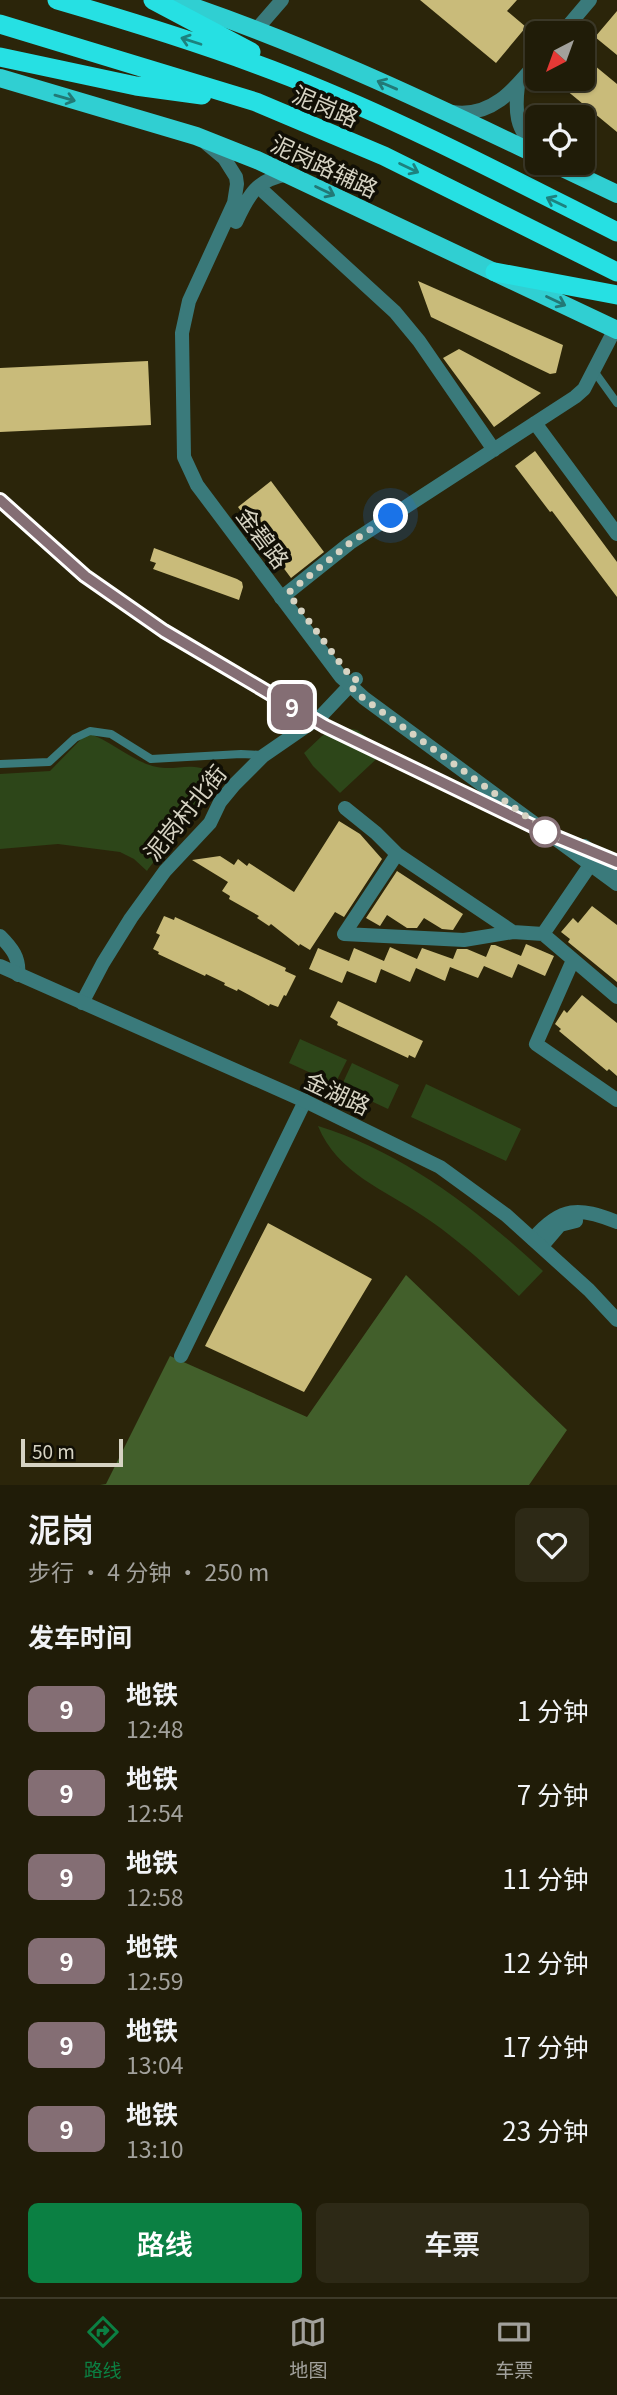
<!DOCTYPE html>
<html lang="zh">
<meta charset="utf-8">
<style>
body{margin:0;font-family:Georgia,"Noto Sans SC",serif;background:#2d2916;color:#f1f3f6;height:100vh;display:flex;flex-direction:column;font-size:26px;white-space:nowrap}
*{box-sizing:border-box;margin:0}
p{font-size:23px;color:#a2a19c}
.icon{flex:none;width:38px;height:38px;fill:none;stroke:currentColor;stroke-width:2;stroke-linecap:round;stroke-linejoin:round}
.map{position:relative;height:1485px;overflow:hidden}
.drawer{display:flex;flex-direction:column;background:#201c08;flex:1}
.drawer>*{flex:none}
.badge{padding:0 14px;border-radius:10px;font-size:24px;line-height:46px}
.needle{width:46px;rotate:221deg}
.tools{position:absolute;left:525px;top:21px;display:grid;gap:14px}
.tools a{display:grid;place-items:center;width:70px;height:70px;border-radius:10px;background:#201c08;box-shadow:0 2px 5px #0004,0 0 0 2px #3d3a29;font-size:35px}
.scale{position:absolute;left:21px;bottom:18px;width:102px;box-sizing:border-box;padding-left:7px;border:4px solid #d6d3c3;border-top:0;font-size:19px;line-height:24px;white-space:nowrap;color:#d6d3c3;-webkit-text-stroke:5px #110f05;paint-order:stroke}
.you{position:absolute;width:35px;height:35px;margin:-18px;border:5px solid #fff;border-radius:50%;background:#1a73e8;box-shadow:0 0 0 10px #1a73e833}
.map>.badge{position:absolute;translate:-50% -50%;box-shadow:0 0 0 4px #fff}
h2{padding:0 28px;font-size:26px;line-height:63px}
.round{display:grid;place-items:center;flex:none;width:74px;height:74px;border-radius:10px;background:#2d2916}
.head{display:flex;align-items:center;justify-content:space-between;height:119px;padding:0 28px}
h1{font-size:33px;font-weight:600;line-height:52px}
.primary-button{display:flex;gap:14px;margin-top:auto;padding:14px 28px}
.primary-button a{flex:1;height:80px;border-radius:10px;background:#0b8043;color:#fff;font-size:28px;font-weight:600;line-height:80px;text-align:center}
.primary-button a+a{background:#2d2916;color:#f1f3f6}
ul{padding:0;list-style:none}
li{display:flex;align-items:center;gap:21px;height:84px;padding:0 28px}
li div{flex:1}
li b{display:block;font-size:26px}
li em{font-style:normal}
li .badge{min-width:77px;font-weight:700;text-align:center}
.tab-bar{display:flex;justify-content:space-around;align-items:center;height:98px;border-top:2px solid #3d3a29;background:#201c08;font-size:19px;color:#a2a19c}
.tab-bar a{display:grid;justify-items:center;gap:4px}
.tab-bar .selected{color:#0b8043}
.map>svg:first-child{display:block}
</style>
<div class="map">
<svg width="617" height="1485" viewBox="0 0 617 1485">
<rect width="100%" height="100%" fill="#2b250a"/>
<!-- green -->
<path fill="#2d4619" d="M338 727 357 730 385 751 340 793 313 766 304 753 322 736Z
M87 733C111 740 134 763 157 767 177 771 190 761 211 772 211 776 213 780 212 783 210 804 161 851 147 871L134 859 120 852 58 844 0 849V774L50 771Z
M300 1039 347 1060 335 1084 289 1063Z
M352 1063 399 1085 388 1109 341 1087Z
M426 1084 521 1129 506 1161 411 1117Z
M318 1126C402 1151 480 1212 543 1271L519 1296C489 1268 458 1239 423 1216 385 1190 337 1173 318 1126Z"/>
<!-- forest -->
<path fill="#425f2b" d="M406 1275 567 1430 529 1485H100L106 1484 170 1356 307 1417Z"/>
<!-- building -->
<path fill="#c9bb7a" d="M420 0H517L507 11 526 27 496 63Z
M617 11V55L595 37Z
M583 56 617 84V132L560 85 566 79H583Z
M418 281 563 345 556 373 550 374 431 317Z
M459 349 541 393 494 427 443 358Z
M148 361 151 425 0 432V368Z
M535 451 617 562V597L552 511 550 512 515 466Z
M271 481 324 552 291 578 238 507Z
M154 548 237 579 242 582 243 587 239 600 153 569 156 563 150 561Z
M339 821 360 834 382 859 344 917 335 912 310 950 300 944 299 946 271 924 269 926 257 918 259 916 229 899 230 896 222 891 228 882 192 860 220 856 234 865 238 859 247 866 249 863 294 892Z
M397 871 463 914 453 930 442 929 424 918 417 928H407L387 915 380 926 366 918Z
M592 906 617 925V982L568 942 570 939 561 932 573 918 578 923Z
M164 916 174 920 175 917 286 968 285 971 296 976 286 996 284 995 278 1007 270 1004 269 1006 238 989 237 991 224 985 225 983 206 974 205 976 158 954 159 952 153 949 160 935 156 933Z
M526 944 554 956 545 976 518 964 512 978 484 966 478 978 450 967 445 981 416 968 410 982 381 969 376 983 347 971 342 983 309 969 318 948 349 961 354 948 384 961 390 947 417 959 422 948 453 959 457 949H467L486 957 491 945H495L521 956Z
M582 995 617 1023V1076L609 1069 607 1071 559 1031 561 1029 555 1024 564 1010 567 1013Z
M338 1001 423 1041 415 1058 409 1055 408 1058 337 1025 338 1022 330 1017Z
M268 1223 372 1279 304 1392 205 1346Z"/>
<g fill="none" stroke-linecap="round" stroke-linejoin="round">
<!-- service -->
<path stroke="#3a7a7b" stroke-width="8" d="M594 371 617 403
M0 764 49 762 75 738 90 731 111 734 151 759 241 754 262 755"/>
<!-- minor -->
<path stroke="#3a7a7b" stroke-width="14" d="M256 30 282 0
M264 192 395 312 419 341 494 450
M535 423 617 534
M281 598 350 543 575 397 584 389 615 329
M345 808 376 833 397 854
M513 932 397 854 344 934 464 940 513 932 543 934 617 997
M543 934 597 855
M0 936C12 948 20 958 18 975
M573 960 536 1044 617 1100
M82 1003 103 963 131 918 165 871 210 823 220 802 234 785 263 756 321 716 356 679
M533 1239C561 1206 579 1207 617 1222
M542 1246 560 1225 576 1221
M181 1356 305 1101"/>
<!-- tertiary -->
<path stroke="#3a7a7b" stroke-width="14" d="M562 33 590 0
M518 85C515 110 515 131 537 147
M452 112C491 118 514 90 537 62
M206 143 224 158 236 177 237 184 234 203 189 301 182 333 184 457 197 485 341 677 364 698 617 884
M236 222C249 194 257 179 289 174
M584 846 617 870
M0 966 305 1101 440 1167 506 1215 589 1290 617 1320"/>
<!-- primary -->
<path stroke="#30cfd2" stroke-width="18" d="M173 0C299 42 419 98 537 155
M0 78 196 136 257 160 617 330
M552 163 617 194"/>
<!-- trunk -->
<path stroke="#26e0e3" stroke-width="19" d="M57 0C136 23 214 47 290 77 402 121 510 178 617 232
M153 0 251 52
M0 24 256 102 384 156 617 272
M0 57 136 86 202 95
M495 272 617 295"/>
</g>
<!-- one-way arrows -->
<defs><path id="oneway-shaft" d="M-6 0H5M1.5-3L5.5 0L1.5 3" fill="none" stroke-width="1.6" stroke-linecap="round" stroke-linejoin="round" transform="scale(1.75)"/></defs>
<g stroke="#1d827f">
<use href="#oneway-shaft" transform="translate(191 41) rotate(-162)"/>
<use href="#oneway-shaft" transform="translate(409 168) rotate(26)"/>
<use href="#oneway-shaft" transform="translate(556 202) rotate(-154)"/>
</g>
<g stroke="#227976">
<use href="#oneway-shaft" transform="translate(387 85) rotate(-157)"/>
<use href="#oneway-shaft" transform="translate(65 98) rotate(16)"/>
<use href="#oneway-shaft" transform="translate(325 191) rotate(26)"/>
<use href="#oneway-shaft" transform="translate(556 301) rotate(25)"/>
</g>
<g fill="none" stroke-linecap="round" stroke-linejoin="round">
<defs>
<path id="line" d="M0 500 85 576 164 631 325 726 547 833 617 862"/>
</defs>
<!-- line casing -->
<use href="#line" stroke="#fff" stroke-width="16"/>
<!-- line -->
<use href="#line" stroke="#846e74" stroke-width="10"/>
<!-- walk -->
<path stroke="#d6d3c3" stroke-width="7" stroke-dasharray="0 12.6" d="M391 516 350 543 288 593 346 671 356 679 350 686 363 698 556 838 545 832"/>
</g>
<!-- markers -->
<circle fill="#fff" stroke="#846e74" stroke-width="3.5" cx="545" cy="832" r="14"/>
<g text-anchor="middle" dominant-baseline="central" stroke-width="7" stroke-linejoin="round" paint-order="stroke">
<!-- street labels -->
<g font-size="23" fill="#d6d3c3" stroke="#110f05">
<text transform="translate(326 105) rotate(23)">泥岗路</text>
<text transform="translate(325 165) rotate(25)">泥岗路辅路</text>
<text transform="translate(264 537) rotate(53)">金碧路</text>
<text transform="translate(184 812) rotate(-51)">泥岗村北街</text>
<text transform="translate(338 1092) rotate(25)">金湖路</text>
</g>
</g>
</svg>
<div class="tools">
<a><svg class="needle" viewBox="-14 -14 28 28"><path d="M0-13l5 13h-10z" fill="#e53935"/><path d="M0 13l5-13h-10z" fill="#a2a19c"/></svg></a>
<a><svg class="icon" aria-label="locate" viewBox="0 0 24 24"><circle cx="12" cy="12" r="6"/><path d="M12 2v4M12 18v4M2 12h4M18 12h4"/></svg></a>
</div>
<div class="scale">50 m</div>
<div class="you" style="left:391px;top:516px"></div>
<b class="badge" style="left:292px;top:707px;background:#846e74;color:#fff">9</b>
</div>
<section class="drawer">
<div class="head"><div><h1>泥岗</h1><p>步行 · 4 分钟 · 250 m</p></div><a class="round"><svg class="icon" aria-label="heart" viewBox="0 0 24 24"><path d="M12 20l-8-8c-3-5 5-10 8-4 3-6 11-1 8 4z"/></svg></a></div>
<h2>发车时间</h2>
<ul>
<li><span class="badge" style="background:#846e74;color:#fff">9</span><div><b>地铁</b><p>12:48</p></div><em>1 分钟</em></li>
<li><span class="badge" style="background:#846e74;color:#fff">9</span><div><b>地铁</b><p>12:54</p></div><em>7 分钟</em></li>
<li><span class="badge" style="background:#846e74;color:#fff">9</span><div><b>地铁</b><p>12:58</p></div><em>11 分钟</em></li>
<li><span class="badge" style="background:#846e74;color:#fff">9</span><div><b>地铁</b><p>12:59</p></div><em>12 分钟</em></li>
<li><span class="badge" style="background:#846e74;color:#fff">9</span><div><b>地铁</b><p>13:04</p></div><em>17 分钟</em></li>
<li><span class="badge" style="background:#846e74;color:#fff">9</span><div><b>地铁</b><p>13:10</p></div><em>23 分钟</em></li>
</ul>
<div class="primary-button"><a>路线</a><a>车票</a></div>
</section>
<nav class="tab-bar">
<a class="selected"><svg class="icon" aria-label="directions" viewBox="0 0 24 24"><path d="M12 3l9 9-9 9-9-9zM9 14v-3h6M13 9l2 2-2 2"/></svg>路线</a>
<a><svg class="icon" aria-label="map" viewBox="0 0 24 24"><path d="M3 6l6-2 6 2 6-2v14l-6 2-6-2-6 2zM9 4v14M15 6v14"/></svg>地图</a>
<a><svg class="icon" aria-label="tickets" viewBox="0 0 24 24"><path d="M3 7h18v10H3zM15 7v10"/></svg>车票</a>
</nav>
